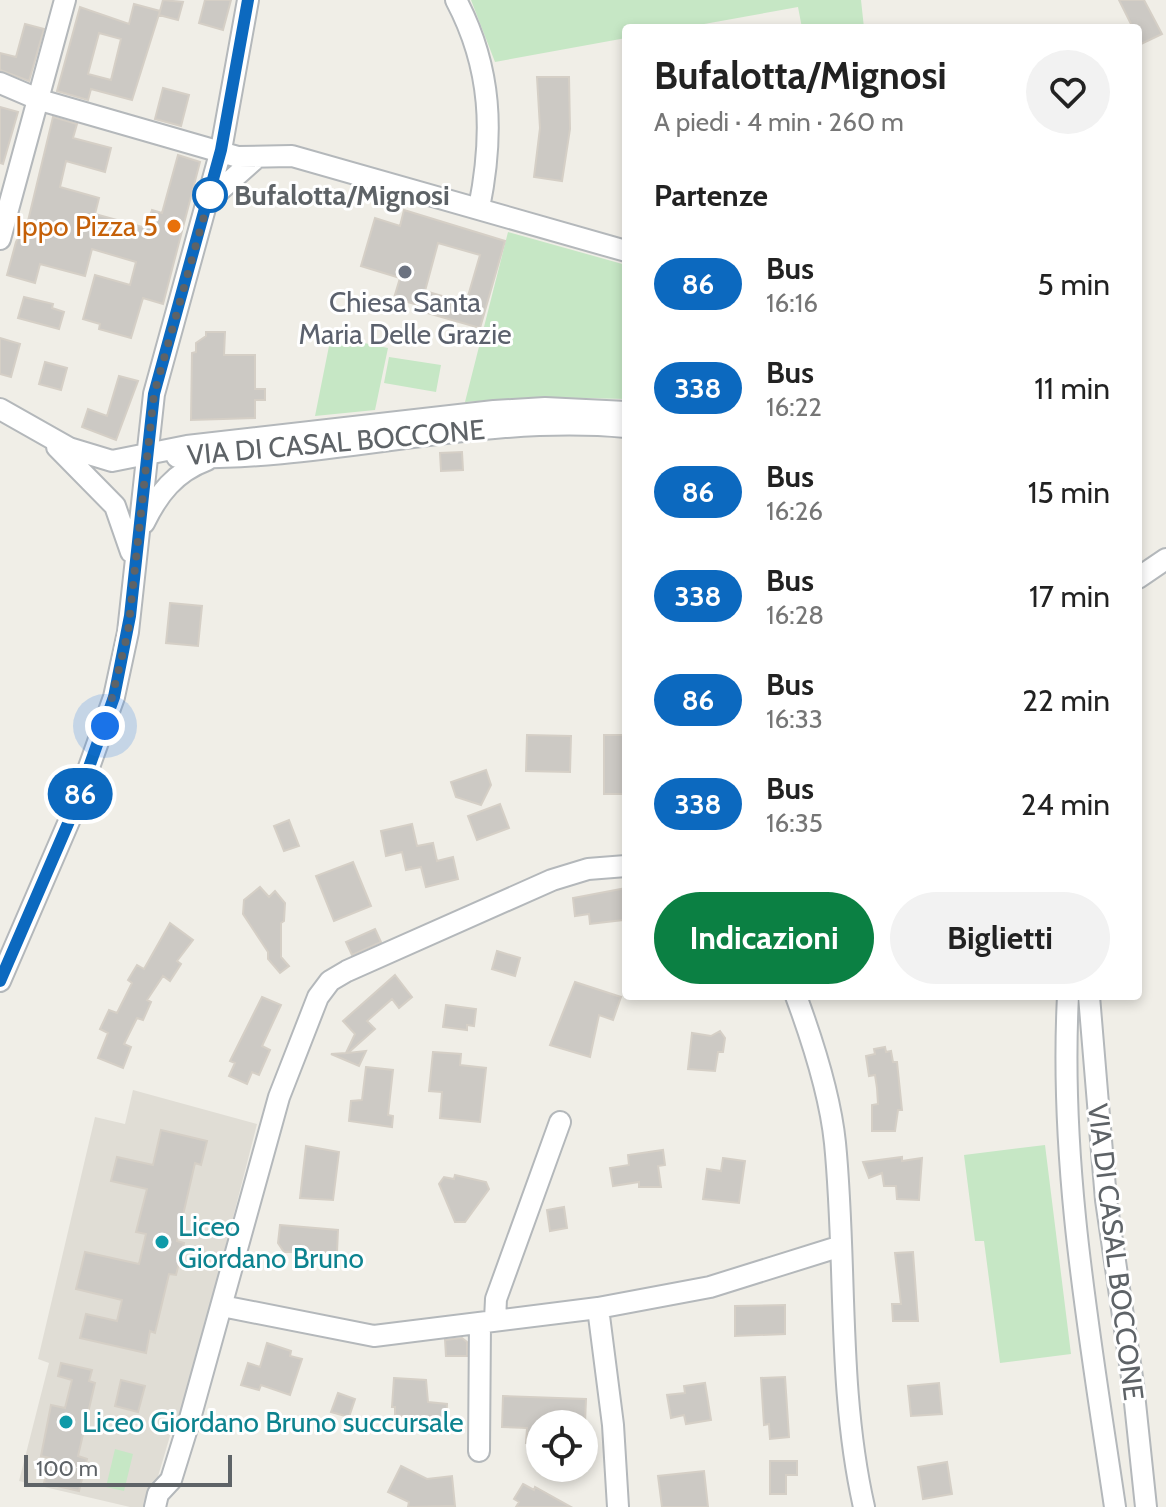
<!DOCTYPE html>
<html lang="it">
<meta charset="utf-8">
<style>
body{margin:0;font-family:Cabin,sans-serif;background:#f2f2f2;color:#222;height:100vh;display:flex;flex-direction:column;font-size:30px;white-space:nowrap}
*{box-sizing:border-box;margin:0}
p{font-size:26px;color:#767676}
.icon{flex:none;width:44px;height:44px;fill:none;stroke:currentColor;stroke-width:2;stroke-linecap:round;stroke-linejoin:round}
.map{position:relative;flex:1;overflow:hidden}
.panel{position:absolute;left:622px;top:24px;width:520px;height:976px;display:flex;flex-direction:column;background:#fff;border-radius:8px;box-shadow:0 4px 12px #0003}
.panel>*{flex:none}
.badge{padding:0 16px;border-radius:26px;font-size:28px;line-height:52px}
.buttons{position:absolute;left:526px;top:1410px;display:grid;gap:16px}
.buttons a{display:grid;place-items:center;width:72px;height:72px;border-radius:50%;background:#fff;box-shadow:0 4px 12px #0003;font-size:40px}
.scale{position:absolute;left:24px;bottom:20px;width:208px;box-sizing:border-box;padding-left:8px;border:4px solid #5e6367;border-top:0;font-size:22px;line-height:28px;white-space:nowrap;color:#5e6367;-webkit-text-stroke:6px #fff;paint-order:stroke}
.you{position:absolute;width:40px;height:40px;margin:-20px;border:6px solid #fff;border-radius:50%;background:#1a73e8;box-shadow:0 0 0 12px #1a73e833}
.map>.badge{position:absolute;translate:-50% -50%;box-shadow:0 0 0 4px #fff}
h2{padding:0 32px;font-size:30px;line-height:72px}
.round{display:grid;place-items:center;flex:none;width:84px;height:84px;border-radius:42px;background:#f2f2f2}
.headline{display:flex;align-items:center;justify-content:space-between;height:136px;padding:0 32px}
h1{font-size:38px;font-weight:700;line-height:60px}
.button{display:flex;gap:16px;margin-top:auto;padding:16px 32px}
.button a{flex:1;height:92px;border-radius:48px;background:#0b8043;color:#fff;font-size:32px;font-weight:700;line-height:92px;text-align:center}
.button a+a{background:#f2f2f2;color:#222}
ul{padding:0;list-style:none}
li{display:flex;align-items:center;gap:24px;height:104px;padding:0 32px}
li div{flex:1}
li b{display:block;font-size:30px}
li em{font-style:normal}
li .badge{min-width:88px;font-weight:700;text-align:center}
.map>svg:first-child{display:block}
</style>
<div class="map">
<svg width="1166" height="1507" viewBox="0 0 1166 1507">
<rect width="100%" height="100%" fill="#f0eee7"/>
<!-- education -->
<path fill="#e0ddd5" d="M133 1090 257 1124 187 1397 172 1429 149 1507H130L19 1481 49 1363 38 1359 95 1117 125 1124Z"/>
<!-- green -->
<path fill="#c6e7c5" d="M471 0H861L864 28H802L798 7 682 28H626V38L495 62Z
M508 232 626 265V399L536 397 465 402Z
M331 336 388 348 375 410 315 416Z
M389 357 441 365 436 392 384 383Z
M1045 1145 1071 1354 1000 1363 984 1241H975L964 1155Z
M115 1449 133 1454 124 1491 106 1487Z"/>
<!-- building -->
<path fill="#ccc9c4" stroke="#d5cfc6" stroke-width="2" fill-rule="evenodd" d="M163 0 183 2 178 20 159 15Z
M205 0H231L223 30 199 23Z
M1119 0H1144L1162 34 1141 44 1138 28H1133Z
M134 4 160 11 132 100 91 89 88 100 57 91 80 7 129 24ZM99 33 121 39 111 80 88 74Z
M25 24 44 29 29 81 0 70V53L16 57Z
M537 77H569L570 129 562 181 534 177 540 128Z
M163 88 189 95 181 126 155 119Z
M0 107 18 112 3 164 0 163Z
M53 117 77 124 73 138 111 148 105 172 66 161 60 187 99 198 95 214 146 228 152 210 162 213 178 155 200 162 163 304 143 298 131 338 99 329 100 324 83 319 95 275 130 285 136 262 92 249 85 276 40 264 35 283 7 275 16 242 28 221Z
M404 210 505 241 480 328 424 312 425 307 394 298 400 278 361 266 375 218 400 226ZM438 243 480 255 466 303 425 291Z
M24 297 53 304 52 308 64 312 59 329 18 318Z
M206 332H225L224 355H255V389H265V400H255V418L191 420 192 353 196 352V343L206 336Z
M0 338 20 344 11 377 0 374Z
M45 362 67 368 61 390 39 384Z
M119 376 138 381 116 440 82 427 88 409 107 416Z
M462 452 463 470 441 471 440 453Z
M170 603 202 606 198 646 166 643Z
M527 735 571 736 570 772 526 771Z
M604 735H626V794H604Z
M486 770 491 785 481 805 456 797 451 782Z
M500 804 509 828 477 840 468 816Z
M289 820 299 846 284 851 274 826Z
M412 824 417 846 433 843 437 861 453 857 458 879 426 887 421 867 406 870 402 852 386 856 381 831Z
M353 862 371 906 334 921 316 876Z
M260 887 269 897 275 891 285 903 284 921 281 923V957L289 966 280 973 268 959V952L243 914 244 900Z
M626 888 623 920 590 924 589 914 575 916 573 898Z
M170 923 193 940 177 961 181 964 170 981 163 976 147 1000 151 1002 143 1020 137 1018 124 1044 131 1047 123 1068 98 1058 108 1033 100 1029 109 1010 117 1013 132 983 128 980 137 965 144 969Z
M375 929 381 942 352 955 346 942Z
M497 951 520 958 515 976 492 969Z
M395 975 412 997 399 1008 392 999 367 1021 375 1029 348 1053 366 1051 359 1066 331 1054 346 1053 355 1034 343 1021Z
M575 982 621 997 613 1020 599 1015 590 1057 550 1045Z
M262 997 281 1005 262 1046 270 1050 259 1075 252 1072 247 1084 229 1076 235 1063 230 1061Z
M446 1005 476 1009 474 1026 467 1025V1030L443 1027Z
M720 1031 725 1038 723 1052H718L715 1071 688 1069 692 1033 711 1036Z
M885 1047 886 1052 891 1051 893 1062H897L902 1110H898L895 1131H872V1105L878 1104 877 1088 875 1075 869 1076 866 1056 875 1054 874 1049Z
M433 1052 461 1054 460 1065 486 1068 480 1122 440 1118 442 1092 429 1091Z
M366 1067 393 1070 388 1115 393 1116 392 1127 349 1121 351 1101 362 1100Z
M161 1130 207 1141 201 1165 195 1163 177 1241 184 1243 176 1275 169 1274 155 1333 150 1331 146 1353 80 1338 86 1314 117 1321 122 1300 76 1289 85 1252 139 1264 146 1234 136 1232 147 1189 111 1181 117 1157 153 1165Z
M306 1146 339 1152 333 1200 300 1198Z
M663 1150 665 1165 658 1166 661 1187H639V1182L613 1186 610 1168 629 1165 628 1155Z
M902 1157V1161L922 1158 919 1200 897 1199 896 1186H884L882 1173 869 1178 863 1162Z
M723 1158 745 1161 739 1203 703 1199 707 1169 721 1171Z
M455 1175 486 1182 489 1189 465 1222H455L439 1184 444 1177 454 1179Z
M564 1207 567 1228 550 1231 547 1210Z
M280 1225 338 1230 337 1252H284L278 1243Z
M913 1252 918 1321H893L892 1304H901L895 1253Z
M785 1305V1334L735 1336V1306Z
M462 1338 467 1342V1356H446L445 1340Z
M267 1343 291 1351 290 1356 302 1359 290 1395 261 1385 259 1390 241 1385 248 1363 260 1367Z
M61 1363 92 1370 89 1381 95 1383 78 1456 87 1459 79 1491 44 1483 50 1458 41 1456 51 1405 65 1408 72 1380 58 1376Z
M785 1377 789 1437 770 1439 769 1424 764 1425 761 1378Z
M394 1378 426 1380 428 1402 447 1404 446 1429 416 1426V1418L395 1415V1407H392Z
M121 1380 145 1386 138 1412 115 1406Z
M705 1383 711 1420 686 1424 684 1415 671 1418 667 1395 685 1393 684 1386Z
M939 1383 942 1414 911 1416 908 1386Z
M338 1393 355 1399 349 1417 331 1412Z
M503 1396 586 1399 585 1424H540V1443H526L527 1428 502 1427Z
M770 1461H797V1475H786V1494H770Z
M947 1462 952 1494 923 1499 918 1467Z
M401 1466 427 1479 452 1476 455 1506 408 1507 409 1502 388 1492Z
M704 1471 708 1507H662L658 1476Z
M523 1484 534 1490 535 1487 571 1507H516L519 1502 514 1499Z"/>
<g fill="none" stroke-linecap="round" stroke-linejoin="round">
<defs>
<path id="minor" d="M456 0C492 68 494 134 479 208
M0 83 40 100 238 157 292 156 626 251
M210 199 255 159
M0 239 65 0
M0 409 69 448 112 461 187 446 494 411 545 408 626 412
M57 447 115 506 131 552
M177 457C328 462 475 413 626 427
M144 523C158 494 175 472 207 460
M1138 578 1166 559
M0 981 73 812 114 697 128 632 154 394 221 150 248 0
M796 996C813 1042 830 1094 835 1143 847 1264 837 1388 864 1507
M1068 996C1059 1168 1090 1337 1115 1507
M1089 996 1106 1200 1133 1384 1146 1507
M222 1306 374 1336 598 1308
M495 1320 496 1299 560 1122
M479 1451 480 1323
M155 1507 158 1494 171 1480 189 1422 279 1097 318 997 330 981 347 971 552 880 588 869 626 866
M618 1507 613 1425 598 1308 710 1287 838 1247"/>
</defs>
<!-- minor casing -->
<use href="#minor" stroke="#b4b8bb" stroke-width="24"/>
<!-- minor -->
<use href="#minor" stroke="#fff" stroke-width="20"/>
</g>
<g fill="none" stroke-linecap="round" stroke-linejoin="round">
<defs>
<path id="line" d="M0 981 73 812 114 697 130 616 154 394 221 150 248 0"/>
</defs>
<!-- line casing -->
<use href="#line" stroke="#fff" stroke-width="18"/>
<!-- line -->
<use href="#line" stroke="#0c69bf" stroke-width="12"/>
<!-- walk -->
<path stroke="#5e6367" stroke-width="8" stroke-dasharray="0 14.4" d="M105 726 128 632 154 394 210 195"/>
</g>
<!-- markers -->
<circle fill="#fff" stroke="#0c69bf" stroke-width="4" cx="210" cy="195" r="16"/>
<circle fill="#e8710a" stroke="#fff" stroke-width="3" cx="174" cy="226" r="8"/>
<circle fill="#6b7280" stroke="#fff" stroke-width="3" cx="405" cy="272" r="8"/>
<g fill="#0f9aa8" stroke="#fff" stroke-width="3">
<circle cx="162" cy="1242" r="8"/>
<circle cx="66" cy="1422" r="8"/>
</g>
<g text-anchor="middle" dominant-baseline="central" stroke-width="6" stroke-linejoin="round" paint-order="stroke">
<!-- stop labels -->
<g font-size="28" font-weight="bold" fill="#5e6367" stroke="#fff" text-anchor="start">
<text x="234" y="195">Bufalotta/Mignosi</text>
</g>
<!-- food labels -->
<g font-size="28" fill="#c56008" stroke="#fff" text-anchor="end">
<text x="158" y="226">Ippo Pizza 5</text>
</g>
<!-- worship labels -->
<g font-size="28" fill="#5b616d" stroke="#fff">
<text x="405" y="302">Chiesa Santa<tspan x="405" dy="32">Maria Delle Grazie</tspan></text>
</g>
<!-- street labels -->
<g font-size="28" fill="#5e6367" stroke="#fff">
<text transform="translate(336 442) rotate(-5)">VIA DI CASAL BOCCONE</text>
<text transform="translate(1116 1252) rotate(83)">VIA DI CASAL BOCCONE</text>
</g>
<!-- culture labels -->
<g font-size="28" fill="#0d838f" stroke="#fff" text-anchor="start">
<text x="178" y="1226">Liceo<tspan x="178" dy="32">Giordano Bruno</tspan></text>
<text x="82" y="1422">Liceo Giordano Bruno succursale</text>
</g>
</g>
</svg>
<div class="buttons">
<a><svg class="icon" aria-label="locate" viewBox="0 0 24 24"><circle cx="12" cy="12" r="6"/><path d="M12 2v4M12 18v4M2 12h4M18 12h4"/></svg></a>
</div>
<div class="scale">100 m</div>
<div class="you" style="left:105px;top:726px"></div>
<b class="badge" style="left:80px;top:794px;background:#0c69bf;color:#fff">86</b>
<section class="panel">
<div class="headline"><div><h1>Bufalotta/Mignosi</h1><p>A piedi · 4 min · 260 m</p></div><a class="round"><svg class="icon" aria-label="heart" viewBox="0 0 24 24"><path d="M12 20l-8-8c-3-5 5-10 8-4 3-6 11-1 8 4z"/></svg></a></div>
<h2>Partenze</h2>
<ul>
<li><span class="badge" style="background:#0c69bf;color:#fff">86</span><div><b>Bus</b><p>16:16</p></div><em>5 min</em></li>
<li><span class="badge" style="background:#0c69bf;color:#fff">338</span><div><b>Bus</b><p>16:22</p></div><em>11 min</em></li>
<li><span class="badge" style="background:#0c69bf;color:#fff">86</span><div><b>Bus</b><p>16:26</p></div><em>15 min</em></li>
<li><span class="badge" style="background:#0c69bf;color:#fff">338</span><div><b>Bus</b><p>16:28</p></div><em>17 min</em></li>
<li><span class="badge" style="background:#0c69bf;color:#fff">86</span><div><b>Bus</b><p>16:33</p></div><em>22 min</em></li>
<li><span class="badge" style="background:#0c69bf;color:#fff">338</span><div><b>Bus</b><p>16:35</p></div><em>24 min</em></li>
</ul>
<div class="button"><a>Indicazioni</a><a>Biglietti</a></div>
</section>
</div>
